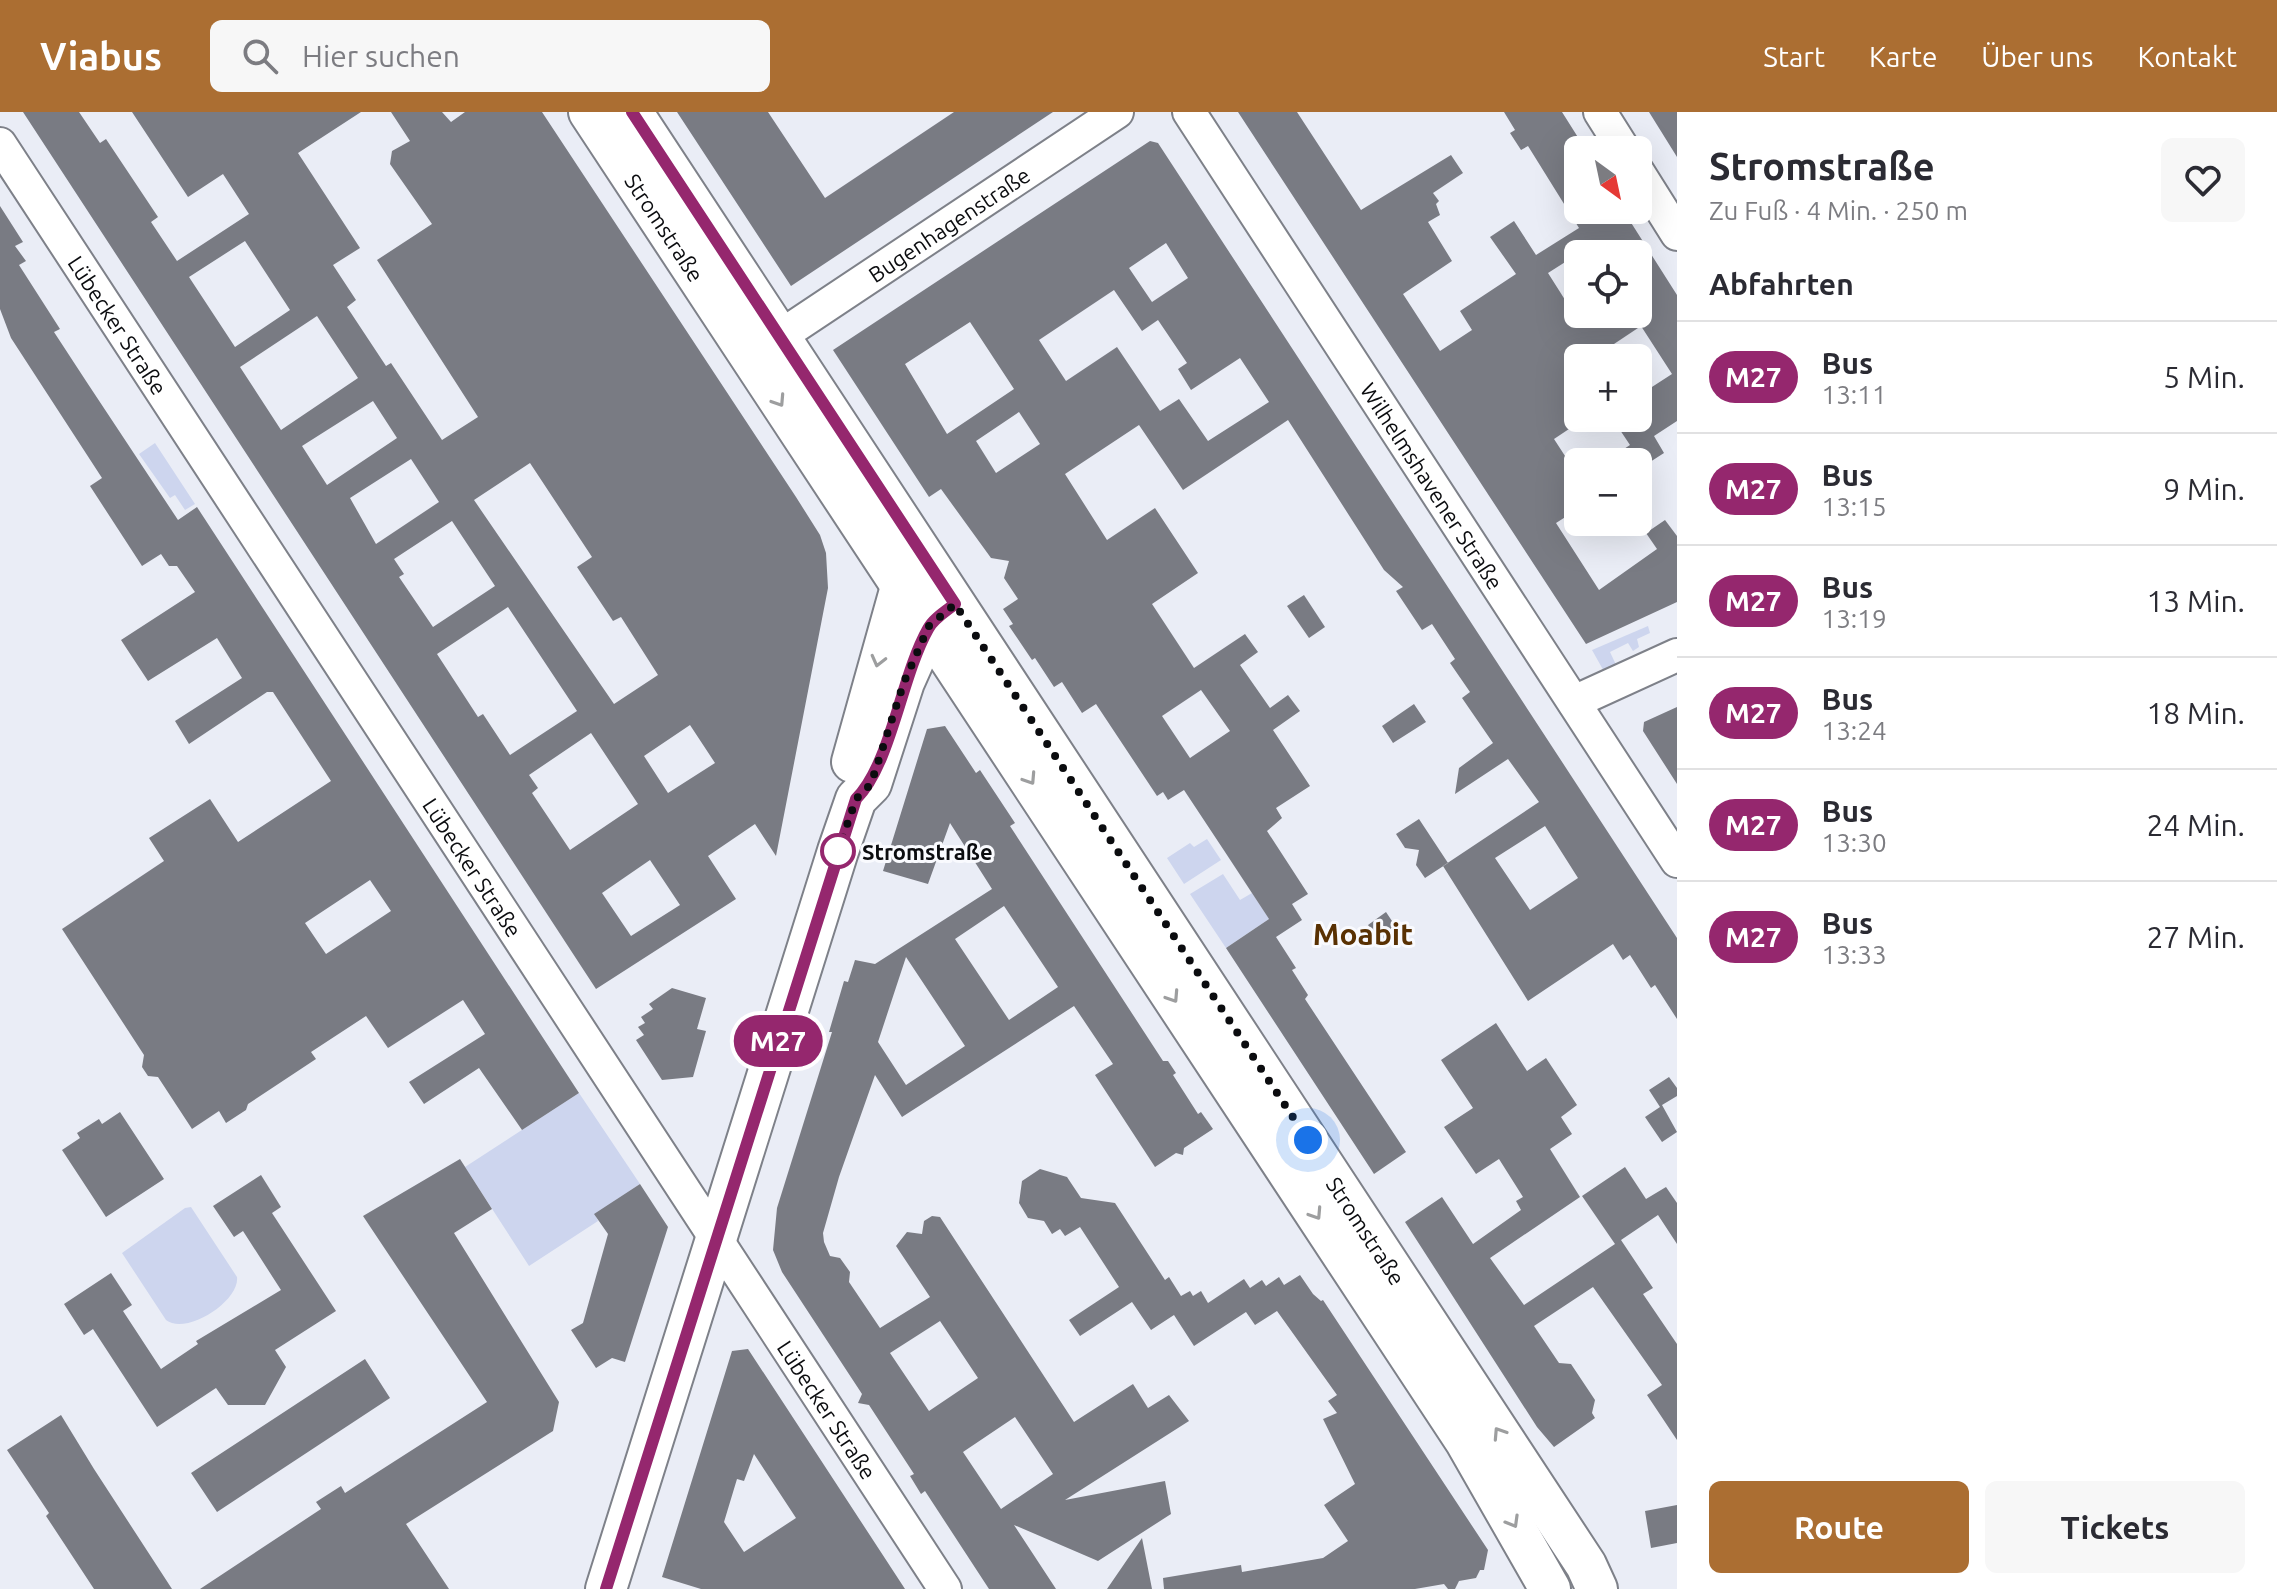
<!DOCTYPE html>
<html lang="de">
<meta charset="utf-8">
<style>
body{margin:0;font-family:Ubuntu,sans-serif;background:#f7f7f7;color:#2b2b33;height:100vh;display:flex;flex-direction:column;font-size:30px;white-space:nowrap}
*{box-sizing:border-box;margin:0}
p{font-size:26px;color:#7c7c81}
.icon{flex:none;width:44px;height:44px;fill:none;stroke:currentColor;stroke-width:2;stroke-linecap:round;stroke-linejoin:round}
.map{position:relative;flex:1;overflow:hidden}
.sheet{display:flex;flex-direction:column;background:#fff;width:600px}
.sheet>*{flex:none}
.badge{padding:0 16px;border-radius:26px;font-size:28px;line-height:52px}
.needle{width:52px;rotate:147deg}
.tools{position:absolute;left:1564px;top:24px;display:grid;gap:16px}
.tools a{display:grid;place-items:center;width:88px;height:88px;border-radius:12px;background:#fff;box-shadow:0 8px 32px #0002;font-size:40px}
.you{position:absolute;width:40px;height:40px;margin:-20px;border:6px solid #fff;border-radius:50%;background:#1a73e8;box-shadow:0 0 0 12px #1a73e833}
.map>.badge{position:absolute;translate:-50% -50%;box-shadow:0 0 0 4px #fff}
h2{padding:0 32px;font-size:30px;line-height:72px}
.round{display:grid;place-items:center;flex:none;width:84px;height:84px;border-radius:12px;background:#f7f7f7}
.headline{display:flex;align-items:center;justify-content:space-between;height:136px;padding:0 32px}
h1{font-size:38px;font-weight:700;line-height:60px}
.action{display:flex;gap:16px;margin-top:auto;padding:16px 32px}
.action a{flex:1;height:92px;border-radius:12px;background:#ab6e32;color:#fff;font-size:32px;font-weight:700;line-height:92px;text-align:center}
.action a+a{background:#f7f7f7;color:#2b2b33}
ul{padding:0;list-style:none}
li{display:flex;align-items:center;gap:24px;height:112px;padding:0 32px;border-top:2px solid #e1e1e2}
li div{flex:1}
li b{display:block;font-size:30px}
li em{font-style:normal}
li .badge{min-width:88px;font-weight:700;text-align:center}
header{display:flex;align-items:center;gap:48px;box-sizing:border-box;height:112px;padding:0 40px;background:#ab6e32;color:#fff}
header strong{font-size:38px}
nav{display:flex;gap:44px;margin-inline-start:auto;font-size:28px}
.search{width:560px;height:72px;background:#f7f7f7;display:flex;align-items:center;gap:20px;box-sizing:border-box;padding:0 28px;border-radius:12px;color:#7c7c81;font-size:30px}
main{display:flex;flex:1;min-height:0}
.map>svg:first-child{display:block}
</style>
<header>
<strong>Viabus</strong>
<div class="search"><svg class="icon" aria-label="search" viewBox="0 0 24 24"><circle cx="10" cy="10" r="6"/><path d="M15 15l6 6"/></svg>Hier suchen</div>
<nav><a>Start</a><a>Karte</a><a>Über uns</a><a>Kontakt</a></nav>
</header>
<main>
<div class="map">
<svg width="1677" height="1477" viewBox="0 0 1677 1477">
<rect width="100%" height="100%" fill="#eaedf6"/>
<!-- green -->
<path fill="#cdd5ee" d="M155 331 195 392 185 398 175 383 170 386 139 342Z
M1648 514 1650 521 1637 527 1639 535 1633 539 1628 531 1610 540 1618 557 1606 563 1592 538Z
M1207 727 1221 748 1184 772 1167 746 1190 731 1194 735Z
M1223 762 1240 788 1252 781 1269 807 1226 836 1190 782Z
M579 981 640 1072 595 1102 598 1109 529 1154 465 1055Z
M191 1095 237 1165C240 1189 186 1224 166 1208L122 1141 185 1096Z"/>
<!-- building -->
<path fill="#797b83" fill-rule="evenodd" d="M23 0H79L100 31 106 27 158 105 151 110 177 149 249 102 223 62 188 85 132 0H361L298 41 360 136 333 153 356 188 347 195 386 254 391 251 442 328 478 305 377 148 432 112 390 52 392 39 410 29 391 0H442L451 10 465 0H542L796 385 820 423 826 441 828 476 776 744 755 712 708 744 736 787 596 877ZM245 129 290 198 235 235 189 165ZM317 204 358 266 281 318 240 255ZM373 289 397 326 327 373 302 334ZM411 347 439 390 376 432 350 386ZM530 351 592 445 577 455 613 509 621 505 658 563 614 592 474 388ZM452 409 495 474 433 515 399 465 404 462 394 447ZM508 495 577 599 510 643 483 602 478 605 437 542ZM690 613 715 651 668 681 644 644ZM591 621 638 692 570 738 532 681 538 676 529 663ZM650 748 680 793 631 824 602 781Z
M677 0H768L825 86 954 0H1053L791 174Z
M1238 0H1297L1361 98 1451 43 1463 61 1433 81 1439 89 1436 92 1440 103 1428 110 1452 149 1403 182 1440 239 1472 218 1460 199 1516 162 1490 125 1514 109 1536 143 1579 116 1528 34 1521 38 1510 21 1515 18 1504 0H1562L1586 38H1578V98H1623L1677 183V309L1654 324 1664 341 1650 350H1604L1630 333 1612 306H1638V284L1672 262 1641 214 1593 246H1578V311L1554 327 1578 364V397L1556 411 1599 478 1657 437 1646 421 1665 408 1677 424V490L1586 532ZM1592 133 1598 142H1638V202H1574L1548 161Z
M1649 0H1677V45Z
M1150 29 1158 31 1677 826V907L1655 873 1651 876 1630 843 1623 848 1613 832 1528 889 1443 754 1539 690 1508 647 1455 682 1459 656 1493 631 1462 586 1470 580 1450 551 1455 547 1432 512 1422 518 1396 479 1403 475 1384 458 1288 308 1183 378 1139 313 1065 362 1107 428 1155 396 1198 461 1152 492 1194 556 1245 522 1258 540 1240 553 1270 596 1288 583 1300 599 1273 618 1310 674 1276 696 1282 706 1267 719 1308 782 1292 792 1302 808 1276 825 1296 856 1292 858 1308 883 1305 887 1406 1040 1374 1062 1226 836 1269 807 1227 743 1184 678 1168 688 1163 680 1157 684 1096 592 1082 601 1062 570 1054 575 1035 546 1032 548 1009 514 1013 512 1003 497 1018 487 1004 466 1009 449 991 446 941 377 929 385 833 238ZM1166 131 1188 166 1152 190 1129 156ZM1114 178 1142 219 1158 208 1187 251 1178 257 1191 278 1240 246 1269 290 1208 329 1179 287 1160 299 1117 235 1066 269 1039 228ZM970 210 1014 277 947 322 905 252ZM1019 300 1040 332 996 361 976 329ZM1201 578 1230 619 1190 646 1162 604ZM1545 714 1578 766 1530 798 1495 746Z
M0 94 23 130 15 134 26 149 19 153 60 217 54 220 86 269 178 408 197 395 579 981 522 1018 479 956 424 992 409 970 485 922 463 888 388 936 366 904 311 940 316 947 248 992 246 998 226 1011 219 999 192 1017 158 965 148 964 142 955 144 943 62 817 164 749 149 726 210 687 238 730 331 669 273 580H267L189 632 175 609 242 566 217 526 148 569 121 528 195 480 177 454H169L161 442 142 454 90 374 102 366 11 226 0 197ZM370 768 391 799 326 842 305 811Z
M1304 483 1325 515 1309 526 1287 494Z
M1414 592 1426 610 1393 631 1382 614Z
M1677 595V672L1643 619 1644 610Z
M945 614 976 661 980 658 1015 711 1010 714 1163 949H1168L1176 961 1173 963 1198 1002 1201 1000 1213 1017 1184 1036 1183 1043 1176 1041 1155 1055 1095 963 1113 952 1074 894 902 1005 875 963 839 1065 823 1121 824 1130 830 1144 840 1146 850 1160 849 1170 880 1216 930 1185 896 1134 907 1120 922 1122 924 1109 932 1104 940 1105 1074 1310 1133 1272 1148 1296 1169 1283 1189 1309 1065 1388 1165 1369 1171 1402 1098 1449 1014 1413 1056 1477H989L925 1379 921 1382 910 1364 914 1362 869 1293 858 1291 862 1282 782 1160 773 1138 777 1096 832 920H829L844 869 848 870 855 848 875 852 992 777 950 711 928 772 883 759 927 617ZM1004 794 1058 875 1009 908 955 827ZM906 845 965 934 906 973 878 930ZM940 1209 978 1266 929 1299 890 1241ZM1015 1305 1053 1362 1001 1397 963 1340Z
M1419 707 1448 751 1425 766 1416 753 1419 738 1405 736 1396 722Z
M1386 800 1398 818 1380 830 1368 813Z
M672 876 706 886 697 917 706 919 693 965 662 968 636 928 644 923 638 915 645 911 641 905 653 897 649 892Z
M1496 911 1527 959 1546 946 1577 993 1561 1005 1572 1022 1550 1037 1580 1085 1490 1146 1524 1193 1615 1132 1582 1084 1625 1055 1646 1087 1666 1075 1677 1091V1132L1658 1103 1621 1128 1653 1176 1643 1182 1677 1232V1328L1647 1283 1662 1273 1593 1175 1534 1214 1559 1251 1571 1252 1595 1288 1592 1301 1595 1306 1554 1335 1537 1315 1405 1110 1442 1085 1473 1132 1521 1098 1516 1089 1523 1085 1499 1047 1476 1062 1444 1015 1473 996 1441 948Z
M1669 965 1677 976V984L1662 993 1677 1020 1662 1030 1645 1005 1660 995 1649 978Z
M120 1000 164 1067 106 1105 62 1038 80 1026 77 1021 99 1007 102 1012Z
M460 1047 492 1097 454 1121 559 1290 553 1319 406 1412 449 1477H200L321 1397 316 1390 341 1374 345 1381 487 1290 363 1104Z
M1040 1057 1067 1065 1081 1086 1115 1091 1165 1168 1169 1165 1181 1184 1190 1179 1193 1184 1201 1179 1208 1191 1244 1167 1250 1176 1262 1168 1266 1174 1279 1165 1284 1173 1300 1163 1313 1182 1321 1189 1323 1188 1488 1438 1484 1458H1480L1476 1466 1459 1469 1455 1477H1448L1444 1472 1415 1477H1164L1163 1466 1241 1453 1242 1460 1323 1446 1348 1429 1324 1393 1355 1372 1323 1307 1337 1301 1328 1289 1337 1283 1277 1199 1255 1213 1246 1200 1194 1234 1174 1203 1151 1218 1132 1190 1080 1224 1069 1208 1119 1175 1080 1115 1065 1124 1060 1117 1052 1122 1044 1109 1028 1106 1019 1091 1022 1069Z
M261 1063 281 1095 272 1101 336 1199 275 1238 286 1255 265 1293H228L216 1276 157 1315 93 1217 84 1223 64 1192 111 1161 132 1193 123 1199 161 1257 198 1232 196 1229 281 1178 243 1119 234 1125 213 1094Z
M640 1072 668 1115 625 1250 612 1246 596 1256 571 1218 583 1211 608 1122 594 1102Z
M748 1237 824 1353 905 1477H701L662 1465 732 1239ZM754 1342 796 1406 744 1440 724 1410 737 1367 744 1369Z
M365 1247 390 1286 217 1400 191 1361Z
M61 1303 94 1357 172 1477H94L46 1404 49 1401 7 1338Z
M1677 1393V1431L1651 1436 1645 1399Z
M1142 1426 1152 1477H1107Z"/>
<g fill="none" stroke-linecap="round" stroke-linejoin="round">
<defs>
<g id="minor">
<path id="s1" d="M1189 0 1677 749"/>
<path d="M1600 0 1624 38"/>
<path id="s2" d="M0 32 945 1477"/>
<path d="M1638 60 1677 122"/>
<path id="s3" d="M779 225 1117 0"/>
<path d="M1574 590 1677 543"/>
</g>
<g id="major">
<path id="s4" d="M589 0 1466 1330 1550 1477"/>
<path id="s5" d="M632 0 1586 1453 1597 1477"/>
<path d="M852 650 901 475 916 465"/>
<path d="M606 1477 838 739 856 687 871 672 904 570 929 514 946 500"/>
</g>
</defs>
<!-- minor casing -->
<use href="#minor" stroke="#7e8189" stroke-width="36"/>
<!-- major casing -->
<use href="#major" stroke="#7e8189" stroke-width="44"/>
<!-- minor -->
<use href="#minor" stroke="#fff" stroke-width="32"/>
<!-- major -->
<use href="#major" stroke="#fff" stroke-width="40"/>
</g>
<!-- one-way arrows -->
<defs><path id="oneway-chevron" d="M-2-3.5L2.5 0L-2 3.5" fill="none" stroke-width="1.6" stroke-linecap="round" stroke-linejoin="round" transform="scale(2)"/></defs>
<g stroke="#9d9e9f">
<use href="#oneway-chevron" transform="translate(779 289) rotate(57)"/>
<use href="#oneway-chevron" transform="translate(878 549) rotate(104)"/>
<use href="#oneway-chevron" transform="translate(1030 667) rotate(57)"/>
<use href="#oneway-chevron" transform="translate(1173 885) rotate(57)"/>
<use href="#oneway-chevron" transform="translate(1316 1102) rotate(57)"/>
<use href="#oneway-chevron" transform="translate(1499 1321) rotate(-123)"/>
<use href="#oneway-chevron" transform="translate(1513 1410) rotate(60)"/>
</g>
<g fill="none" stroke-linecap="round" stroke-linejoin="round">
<defs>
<path id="line" d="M606 1477 856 687C891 652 901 565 928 517 933 507 946 499 955 492L632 0"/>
</defs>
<!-- line casing -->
<use href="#line" stroke="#fff" stroke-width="18"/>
<!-- line -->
<use href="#line" stroke="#95276e" stroke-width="12"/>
<!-- walk -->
<path stroke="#0b0c0f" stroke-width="8" stroke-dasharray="0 14.4" d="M838 739 856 687 871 672 904 570 929 514 955 492 1308 1028"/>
</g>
<!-- markers -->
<circle fill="#fff" stroke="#95276e" stroke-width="4" cx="838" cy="739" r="16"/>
<g text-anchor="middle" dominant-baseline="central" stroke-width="6" stroke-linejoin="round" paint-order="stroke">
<!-- street labels -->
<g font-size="22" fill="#0b0c0f" stroke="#f9fafe">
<text stroke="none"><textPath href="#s3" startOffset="204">Bugenhagenstraße</textPath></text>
<text stroke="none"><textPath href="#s4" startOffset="138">Stromstraße</textPath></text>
<text stroke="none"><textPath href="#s2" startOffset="216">Lübecker Straße</textPath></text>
<text stroke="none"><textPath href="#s1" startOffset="446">Wilhelmshavener Straße</textPath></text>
<text stroke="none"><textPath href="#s2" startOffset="864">Lübecker Straße</textPath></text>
<text stroke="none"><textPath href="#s5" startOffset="1338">Stromstraße</textPath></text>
<text stroke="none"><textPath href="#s2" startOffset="1512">Lübecker Straße</textPath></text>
</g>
<!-- stop labels -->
<g font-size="22" font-weight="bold" fill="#0b0c0f" stroke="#f9fafe" text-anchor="start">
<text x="862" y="739">Stromstraße</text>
</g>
<!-- district labels -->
<g font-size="30" font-weight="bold" fill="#593103" stroke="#f9fafe">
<text x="1363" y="822">Moabit</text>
</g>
</g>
</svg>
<div class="tools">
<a><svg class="needle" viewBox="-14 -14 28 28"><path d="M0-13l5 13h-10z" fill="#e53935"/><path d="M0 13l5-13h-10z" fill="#7c7c81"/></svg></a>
<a><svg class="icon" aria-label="locate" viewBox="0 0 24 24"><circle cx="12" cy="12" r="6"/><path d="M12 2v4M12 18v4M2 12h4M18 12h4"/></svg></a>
<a>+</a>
<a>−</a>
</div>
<div class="you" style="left:1308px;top:1028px"></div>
<b class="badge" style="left:778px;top:929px;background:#95276e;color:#fff">M27</b>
</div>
<section class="sheet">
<div class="headline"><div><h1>Stromstraße</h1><p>Zu Fuß · 4 Min. · 250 m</p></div><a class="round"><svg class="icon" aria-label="heart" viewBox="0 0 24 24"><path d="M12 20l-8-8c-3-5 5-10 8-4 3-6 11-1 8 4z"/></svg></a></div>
<h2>Abfahrten</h2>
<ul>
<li><span class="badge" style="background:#95276e;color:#fff">M27</span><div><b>Bus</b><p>13:11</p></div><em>5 Min.</em></li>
<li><span class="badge" style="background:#95276e;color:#fff">M27</span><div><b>Bus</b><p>13:15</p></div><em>9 Min.</em></li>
<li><span class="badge" style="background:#95276e;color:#fff">M27</span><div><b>Bus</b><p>13:19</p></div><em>13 Min.</em></li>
<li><span class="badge" style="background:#95276e;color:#fff">M27</span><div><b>Bus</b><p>13:24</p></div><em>18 Min.</em></li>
<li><span class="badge" style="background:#95276e;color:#fff">M27</span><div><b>Bus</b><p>13:30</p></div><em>24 Min.</em></li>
<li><span class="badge" style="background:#95276e;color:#fff">M27</span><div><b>Bus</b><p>13:33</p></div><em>27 Min.</em></li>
</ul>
<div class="action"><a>Route</a><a>Tickets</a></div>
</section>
</main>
